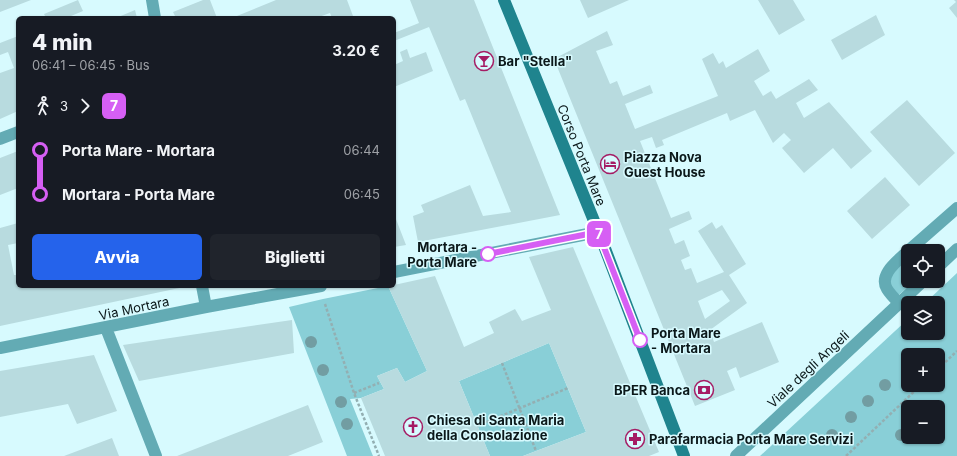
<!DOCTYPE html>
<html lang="it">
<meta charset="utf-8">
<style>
body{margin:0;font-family:Inter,sans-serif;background:#20242c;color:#f1f3f6;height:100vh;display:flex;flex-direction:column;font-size:15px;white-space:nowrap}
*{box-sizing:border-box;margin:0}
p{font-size:13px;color:#9ea1a6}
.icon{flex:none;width:22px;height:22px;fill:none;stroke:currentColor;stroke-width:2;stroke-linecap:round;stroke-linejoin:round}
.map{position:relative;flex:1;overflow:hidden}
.drawer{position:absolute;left:16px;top:16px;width:380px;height:272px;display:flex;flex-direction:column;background:#171b24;border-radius:6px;box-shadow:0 1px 3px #0004}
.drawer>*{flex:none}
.badge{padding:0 8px;border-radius:6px;font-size:14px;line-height:26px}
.buttons{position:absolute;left:901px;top:244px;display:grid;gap:8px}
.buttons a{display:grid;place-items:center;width:44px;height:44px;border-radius:6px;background:#171b24;box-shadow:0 1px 3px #0004;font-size:20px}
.map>.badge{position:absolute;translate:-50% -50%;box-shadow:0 0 0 2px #fff}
.legs{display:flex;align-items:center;gap:6px;height:44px;padding:0 16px;font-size:13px}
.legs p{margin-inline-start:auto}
.headline{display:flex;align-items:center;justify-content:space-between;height:68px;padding:0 16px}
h1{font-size:22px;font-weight:800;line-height:30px}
.action{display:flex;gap:8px;margin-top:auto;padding:8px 16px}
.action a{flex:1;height:46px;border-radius:6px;background:#2563eb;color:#fff;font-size:16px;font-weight:800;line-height:46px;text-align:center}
.action a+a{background:#20242c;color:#f1f3f6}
ul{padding:0 16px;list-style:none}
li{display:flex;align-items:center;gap:14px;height:44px;font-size:15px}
li i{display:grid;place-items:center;width:6px;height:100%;margin:0 5px;background:currentColor}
li i::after{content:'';width:10px;height:10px;margin:-5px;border:3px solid;border-radius:50%;background:#171b24}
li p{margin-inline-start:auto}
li:first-child i{background:linear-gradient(#0000 50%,currentColor 0)}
li:last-child i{background:linear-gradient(currentColor 50%,#0000 0)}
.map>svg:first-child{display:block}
</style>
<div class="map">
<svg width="957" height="456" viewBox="0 0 957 456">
<rect width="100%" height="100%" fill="#d7fafe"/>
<!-- green -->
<path fill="#89cfd7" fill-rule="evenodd" d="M903 256 908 261V281H915L895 298 886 275Z
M957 273V456H760L908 319V333H938V303H925ZM908 355H938V385H908ZM908 407H938V437H908Z
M388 286 427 371 405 382 397 368 377 376 384 389 361 398 350 399 373 456H347L289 307 323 299Z
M549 343 586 432 523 456H490L459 381Z"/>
<!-- building -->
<path fill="#b8dbdf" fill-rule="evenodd" d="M0 0H31L0 12Z
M78 0 83 11 71 16 72 18H46L44 14Z
M203 0H210L217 18H176L173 12Z
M276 0H347L353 16 348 18H332L330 13 316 18H232Z
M410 0H474L560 215 418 242 413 216 424 212 421 205 470 185 483 216 511 212 465 99 460 101 429 27 394 41V33L419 23Z
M580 0H629L588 18Z
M758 0H793L805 20 779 35Z
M954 0H957V18L949 8 956 2Z
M135 10 137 18H116Z
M876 15 885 35 842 60 831 40Z
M607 31 613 45 596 51 610 84 617 81 623 96 650 85 653 93 625 104 635 129 718 96 702 59 713 53 719 64 723 61 726 68 758 49 770 71 754 81 763 96 771 91 776 99 809 79 818 90 796 103 804 118 829 102 872 151 851 169 833 148 804 173 782 148 791 140 784 133 773 143 755 110 730 121 727 113 662 140 664 145 656 148 652 137 640 141 671 218 689 211 692 219 669 229 675 244 684 240 690 256 681 260 685 270 691 268 697 283 724 272 698 231 712 222 716 229 722 225 746 264 729 275 747 303 710 330 714 342 762 322 779 362 740 378 736 367 727 371 735 390 695 406 554 59ZM722 290 730 301 705 319 698 301Z
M18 36V47L16 48 18 53V111L0 119V73L14 68 8 52 0 55V43Z
M407 49 410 58 426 52 433 71 394 87V65L403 61 400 52Z
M907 100 955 153 919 186 870 132Z
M18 151V188L0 195V158Z
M885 177 910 205 872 239 847 211Z
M394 214 406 245 394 247Z
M18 223V243L8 245 14 275H18V286L184 287 0 326V228Z
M573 247 659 452 649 456H523L586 432 549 343 459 381 490 456H385L361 398 384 389 377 376 397 368 405 382 427 371 388 286H394V285L435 276 464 347 494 333 489 322 515 309 522 321 551 310 529 257Z
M292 320 294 353 139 381 123 345Z
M94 355 117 411 77 424 68 404 0 417V371Z
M308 405 323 442 288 456H177Z
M112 438 119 456H64Z"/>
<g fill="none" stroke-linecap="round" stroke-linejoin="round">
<!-- path -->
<path stroke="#93afb2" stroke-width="2.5" stroke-dasharray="3 2" stroke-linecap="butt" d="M325 304 354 393 379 456
M502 363 536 451
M938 369 957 351
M354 393 379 383
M477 426 568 388
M846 456 921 385"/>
<!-- street -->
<path stroke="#63abb4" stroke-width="12" d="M152 0 155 18
M0 139 18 132
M908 251 957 208
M938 267 957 249
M394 272 598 232
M202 286 206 307
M899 303C895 299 890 294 887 289 878 274 899 260 908 251
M106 328 156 456
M0 348 206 307 321 286
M736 456 923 281"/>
<!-- secondary -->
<path stroke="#1f848e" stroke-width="12" d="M504 0 601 238 684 456"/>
</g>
<!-- trees -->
<g fill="#729da2">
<circle cx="311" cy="342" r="6"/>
<circle cx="323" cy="370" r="6"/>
<circle cx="885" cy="385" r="6"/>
<circle cx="868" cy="401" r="6"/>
<circle cx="341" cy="402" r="6"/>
<circle cx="851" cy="417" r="6"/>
<circle cx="347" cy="424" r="6"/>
<circle cx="832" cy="435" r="6"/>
<circle cx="901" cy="435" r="6"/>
</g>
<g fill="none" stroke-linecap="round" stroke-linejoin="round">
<defs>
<path id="line-1" d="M488 254 598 232 640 340"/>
</defs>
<!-- line-1 casing -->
<use href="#line-1" stroke="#fff" stroke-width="9"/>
<!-- line-1 -->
<use href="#line-1" stroke="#d65ff4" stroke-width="6"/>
</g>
<!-- icons -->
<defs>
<symbol id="bar-ring" viewBox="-11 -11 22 22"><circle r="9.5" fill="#d7fafe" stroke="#a51c64" stroke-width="1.5"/><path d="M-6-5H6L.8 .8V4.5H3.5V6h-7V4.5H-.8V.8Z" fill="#a51c64"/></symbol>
<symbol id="hotel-ring" viewBox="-11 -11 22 22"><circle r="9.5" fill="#d7fafe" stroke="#a51c64" stroke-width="1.5"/><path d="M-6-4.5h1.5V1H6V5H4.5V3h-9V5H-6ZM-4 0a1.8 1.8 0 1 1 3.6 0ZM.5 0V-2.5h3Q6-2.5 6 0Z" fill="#a51c64"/></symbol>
<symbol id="bank-ring" viewBox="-11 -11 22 22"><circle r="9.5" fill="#d7fafe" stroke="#a51c64" stroke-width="1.5"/><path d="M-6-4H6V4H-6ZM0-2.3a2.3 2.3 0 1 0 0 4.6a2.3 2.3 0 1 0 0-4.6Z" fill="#a51c64"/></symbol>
<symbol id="church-ring" viewBox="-11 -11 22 22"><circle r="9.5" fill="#d7fafe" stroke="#a51c64" stroke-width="1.5"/><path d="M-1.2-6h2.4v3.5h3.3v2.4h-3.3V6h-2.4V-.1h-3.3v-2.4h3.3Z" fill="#a51c64"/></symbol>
<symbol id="pharmacy-ring" viewBox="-11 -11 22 22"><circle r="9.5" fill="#d7fafe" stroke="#a51c64" stroke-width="1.5"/><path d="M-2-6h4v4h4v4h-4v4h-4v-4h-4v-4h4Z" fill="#a51c64"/></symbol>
</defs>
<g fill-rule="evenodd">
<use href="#bar-ring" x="473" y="50" width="22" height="22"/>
<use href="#hotel-ring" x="599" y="153" width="22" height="22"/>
<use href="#bank-ring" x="693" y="379" width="22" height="22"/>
<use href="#church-ring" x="402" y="416" width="22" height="22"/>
<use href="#pharmacy-ring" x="624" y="428" width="22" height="22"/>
</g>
<!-- markers -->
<g fill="#fff" stroke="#d65ff4" stroke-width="2">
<circle cx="488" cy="254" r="7"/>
<circle cx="640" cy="340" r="7"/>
</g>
<g text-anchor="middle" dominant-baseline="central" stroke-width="3" stroke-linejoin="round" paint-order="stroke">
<!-- poi labels -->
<g font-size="13" font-weight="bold" fill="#0b181a" stroke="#d7fafe" text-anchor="start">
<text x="498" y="61">Bar "Stella"</text>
<text x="624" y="157">Piazza Nova<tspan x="624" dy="15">Guest House</tspan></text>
<text x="690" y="390" text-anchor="end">BPER Banca</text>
<text x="427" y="420">Chiesa di Santa Maria<tspan x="427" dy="15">della Consolazione</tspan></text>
<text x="649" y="439">Parafarmacia Porta Mare Servizi</text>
</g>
<!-- street labels -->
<g font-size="13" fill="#0b181a" stroke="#d7fafe">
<text transform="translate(582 155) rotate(68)">Corso Porta Mare</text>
<text transform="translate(134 308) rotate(-12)">Via Mortara</text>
<text transform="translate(808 369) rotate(-43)">Viale degli Angeli</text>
</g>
<!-- stop labels -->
<g font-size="13" font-weight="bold" fill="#0b181a" stroke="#d7fafe" text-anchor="end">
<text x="477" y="247">Mortara -<tspan x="477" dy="15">Porta Mare</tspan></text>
<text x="651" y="333" text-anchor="start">Porta Mare<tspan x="651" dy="15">- Mortara</tspan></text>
</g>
</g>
</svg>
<div class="buttons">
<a><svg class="icon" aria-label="locate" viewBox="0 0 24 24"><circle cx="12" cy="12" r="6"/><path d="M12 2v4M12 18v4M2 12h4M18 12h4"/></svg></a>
<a><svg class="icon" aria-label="layers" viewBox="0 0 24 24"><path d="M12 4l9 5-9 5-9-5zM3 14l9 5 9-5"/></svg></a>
<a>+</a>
<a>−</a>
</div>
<b class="badge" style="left:599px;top:234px;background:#d65ff4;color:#fff">7</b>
<section class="drawer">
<div class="headline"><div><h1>4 min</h1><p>06:41 – 06:45 · Bus</p></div><b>3.20 €</b></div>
<div class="legs"><svg class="icon" aria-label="walk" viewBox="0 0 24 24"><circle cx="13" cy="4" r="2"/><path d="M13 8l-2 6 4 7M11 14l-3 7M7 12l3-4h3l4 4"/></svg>3<svg class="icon" aria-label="forward" viewBox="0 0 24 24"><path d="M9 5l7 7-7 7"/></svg><b class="badge" style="background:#d65ff4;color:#fff">7</b></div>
<ul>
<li><i style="color:#d65ff4"></i><b>Porta Mare - Mortara</b><p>06:44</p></li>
<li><i style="color:#d65ff4"></i><b>Mortara - Porta Mare</b><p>06:45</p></li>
</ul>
<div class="action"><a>Avvia</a><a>Biglietti</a></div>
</section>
</div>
